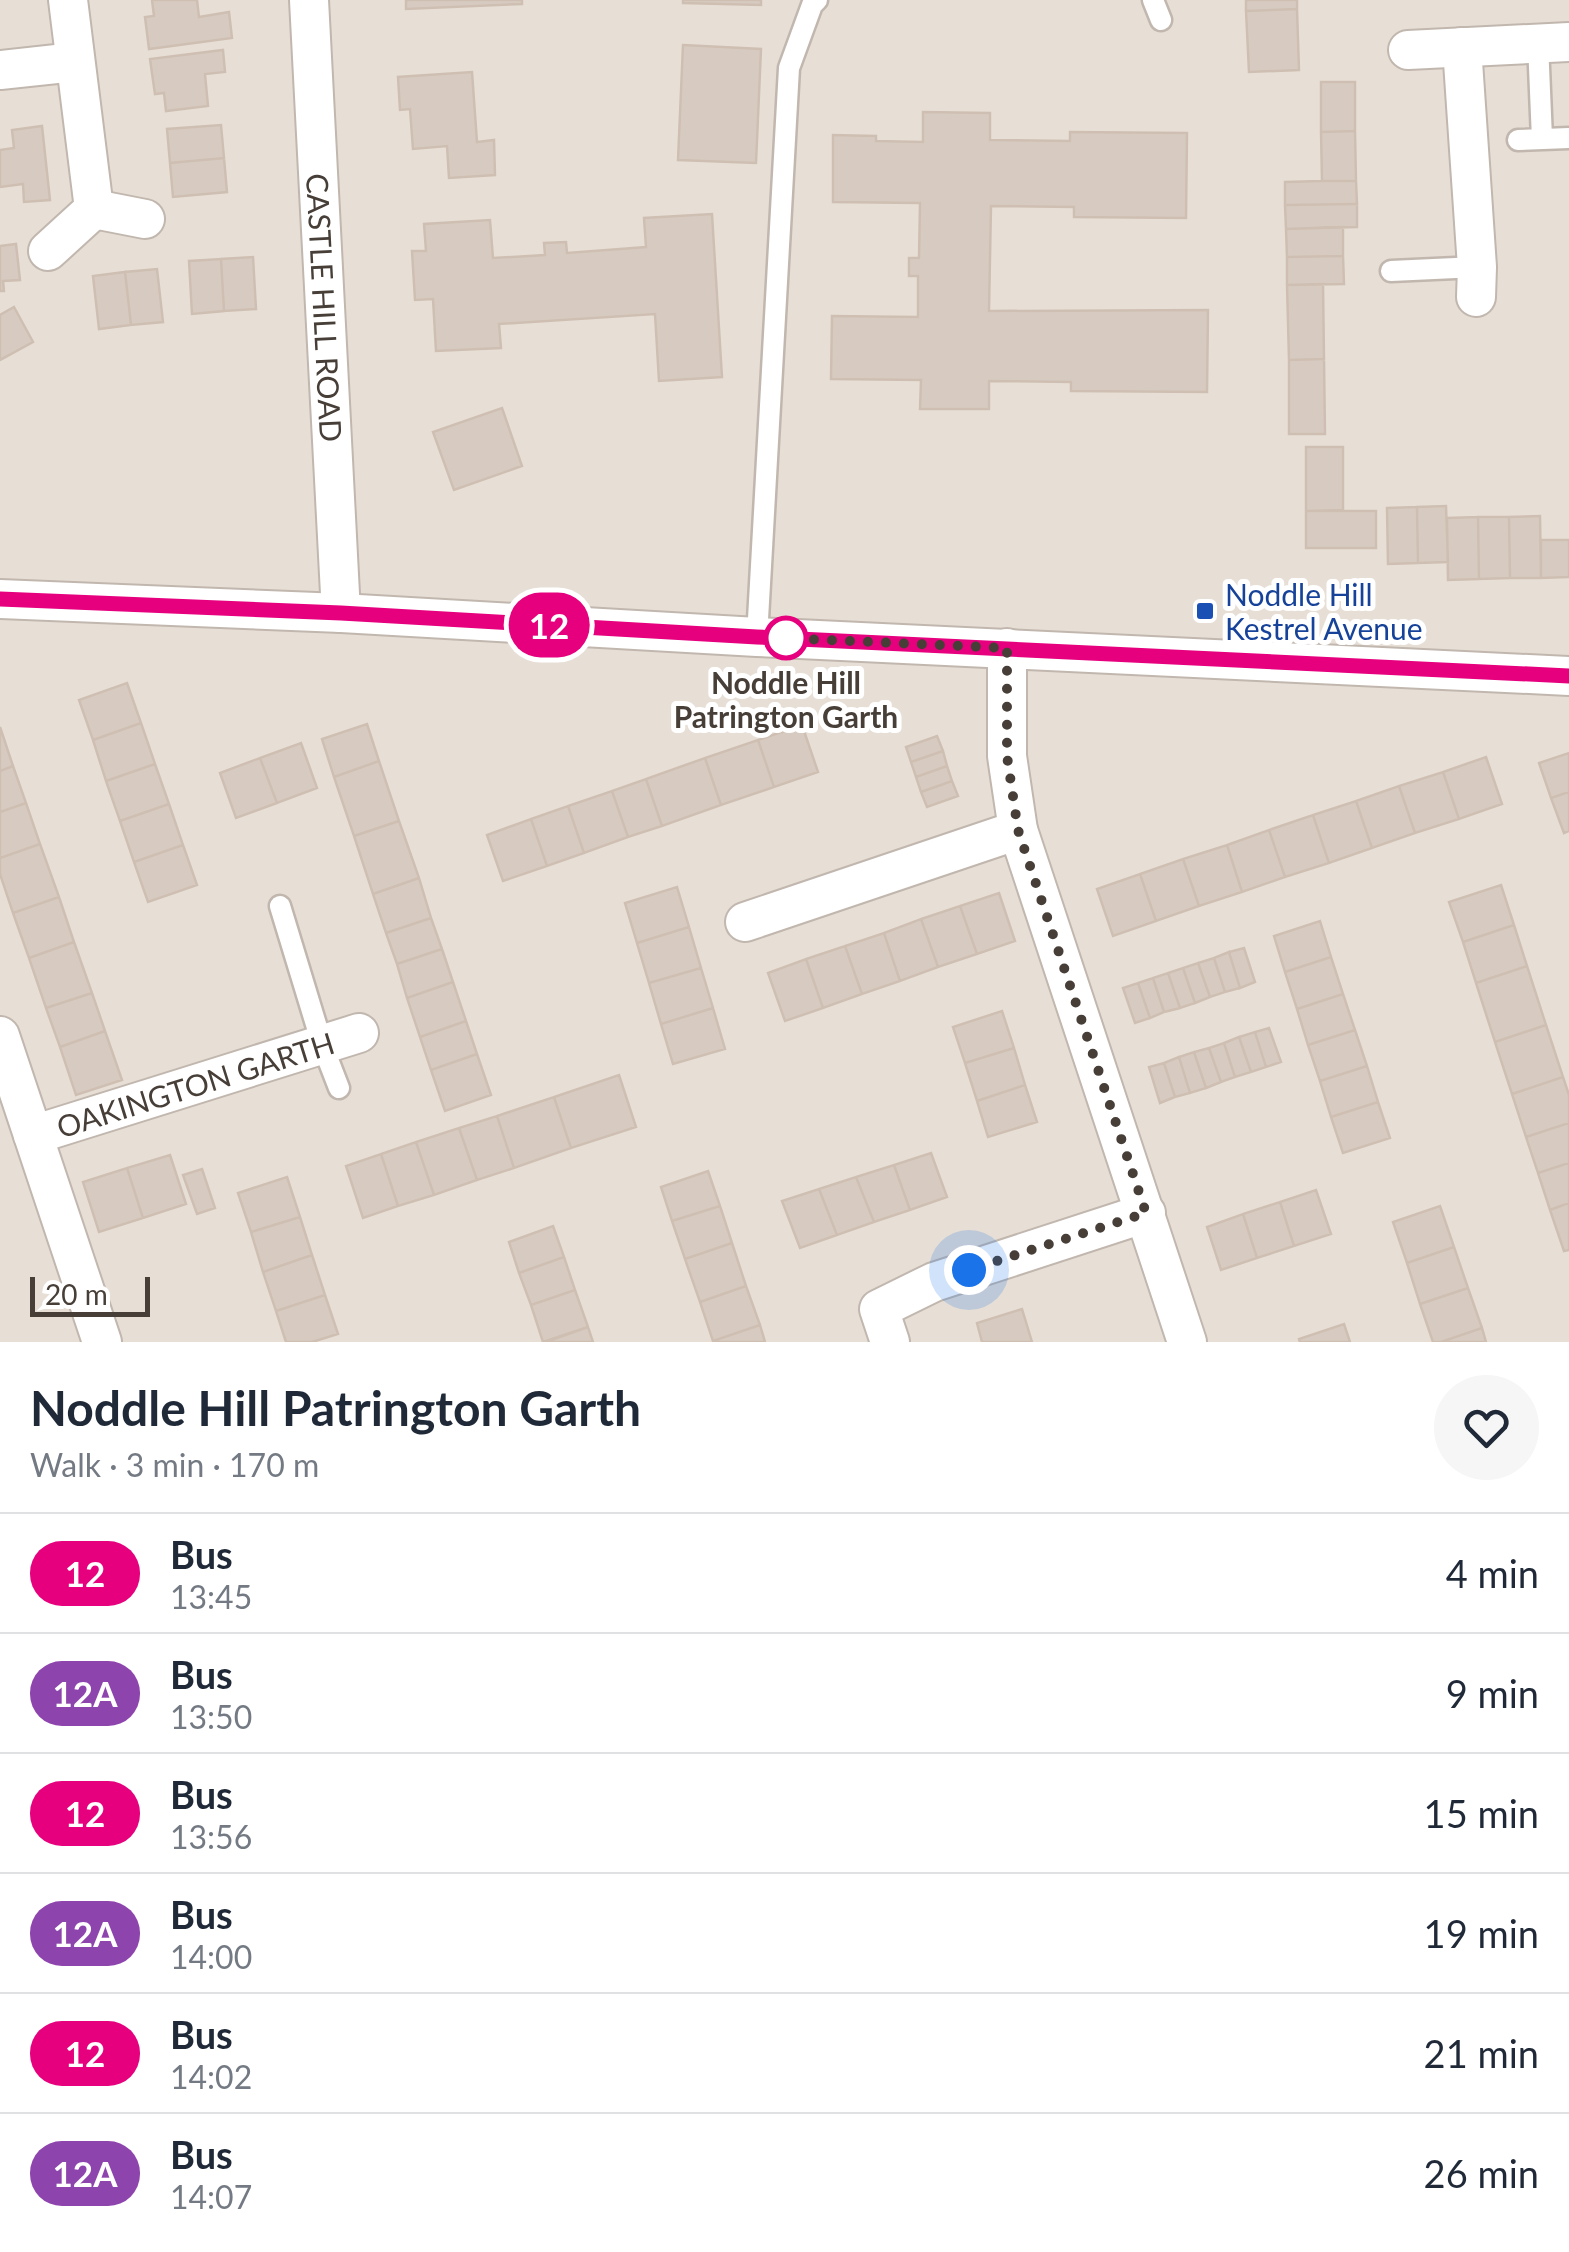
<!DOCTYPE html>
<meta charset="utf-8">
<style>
body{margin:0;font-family:Lato,sans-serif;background:#f6f6f7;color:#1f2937;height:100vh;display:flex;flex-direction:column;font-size:38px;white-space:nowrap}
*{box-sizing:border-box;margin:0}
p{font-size:32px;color:#747a83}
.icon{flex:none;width:55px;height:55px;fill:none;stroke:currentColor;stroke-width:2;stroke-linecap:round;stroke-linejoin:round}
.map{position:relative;height:1342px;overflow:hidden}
.sheet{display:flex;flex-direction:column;background:#fff;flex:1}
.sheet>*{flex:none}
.badge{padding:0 20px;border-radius:32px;font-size:35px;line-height:65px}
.scale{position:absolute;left:30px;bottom:25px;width:120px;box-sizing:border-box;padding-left:10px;border:5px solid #463e37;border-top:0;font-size:28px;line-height:35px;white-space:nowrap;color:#463e37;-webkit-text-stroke:8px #fff;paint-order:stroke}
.you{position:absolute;width:50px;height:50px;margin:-25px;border:8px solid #fff;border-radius:50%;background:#1a73e8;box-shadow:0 0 0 15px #1a73e833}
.map>.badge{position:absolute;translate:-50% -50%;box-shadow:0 0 0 5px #fff}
.round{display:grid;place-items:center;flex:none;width:105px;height:105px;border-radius:52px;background:#f6f6f7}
.head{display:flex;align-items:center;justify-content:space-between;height:170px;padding:0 30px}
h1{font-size:48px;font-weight:700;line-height:75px}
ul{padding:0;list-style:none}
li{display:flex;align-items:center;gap:30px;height:120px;padding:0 30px;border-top:2px solid #e0e1e3}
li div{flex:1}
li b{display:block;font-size:38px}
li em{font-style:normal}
li .badge{min-width:110px;font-weight:700;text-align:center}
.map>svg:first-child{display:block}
</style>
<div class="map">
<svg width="1569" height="1342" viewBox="0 0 1569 1342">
<rect width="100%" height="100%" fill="#f3eee8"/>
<!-- residential -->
<path fill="#e7dfd6" d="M0 0H1569V1342H0Z"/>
<!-- building -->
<path fill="#d7cbc1" stroke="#cfbfb2" stroke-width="2.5" d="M152 0H197L199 17 229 12 232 38 149 49 145 17 154 16Z
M406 0H522V4L406 9Z
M683 0H761V5L683 3Z
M1246 0H1297V9L1246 11Z
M1297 9 1299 70 1249 72 1246 11Z
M683 45 761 49 756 163 678 160Z
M223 50 225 72 205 74 208 106 166 111 164 93 155 94 150 59Z
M472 72 477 142 494 140 495 175 449 178 447 146 413 149 410 109 400 110 398 77Z
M1321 82H1355V131L1321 132Z
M923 112 990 113V140L1070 141V132L1187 133 1186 218 1074 217V207L991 206 989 311 1208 310 1207 392 1071 391V382L989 381V409H920L921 380 831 379 832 316 918 317V276H909V258H919L920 203 833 202V135L876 136V141L923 142Z
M221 125 224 158 170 163 167 129Z
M42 126 50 200 24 202 23 184 0 187V150L14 148 12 130Z
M1355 131 1356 181H1322L1321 132Z
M224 158 227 192 173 197 170 163Z
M1322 181H1356L1357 204 1285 205V182Z
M1357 204V227L1286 229 1285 205Z
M712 214 722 377 659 381 655 314 499 324 501 348 436 351 433 299 415 300 412 251H426L424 224 490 220 493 258 545 255 544 243 566 242 567 253 646 247 644 218Z
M1343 227V256L1287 257 1286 229Z
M16 244 20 280 3 281 4 291H0V246Z
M1343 256 1344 284 1287 285V257Z
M253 257 256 309 224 311 221 259Z
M221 259 224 311 192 314 189 261Z
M157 269 163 322 131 325 125 272Z
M125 272 131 325 99 329 93 276Z
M1323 284 1324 359 1289 360 1287 285Z
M14 307 33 342 0 360V315Z
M1324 359 1325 434H1289V360Z
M502 408 522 466 454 490 433 432Z
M1306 447H1343V510L1306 511Z
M1446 506 1448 562 1418 563 1417 507Z
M1417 507 1418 563 1388 564 1387 508Z
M1306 511H1376V548H1306Z
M1540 516 1541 578H1510L1509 517Z
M1478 517H1509L1510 578 1479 579Z
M1478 517 1479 579 1448 580 1447 518Z
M1541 540H1569V577L1541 578Z
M127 683 141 723 93 740 79 700Z
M141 723 155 764 106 781 93 740Z
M367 724 379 761 334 777 322 739Z
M802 725 818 772 774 787 758 740Z
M0 727 13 766 0 771Z
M937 736 943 751 911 762 906 747Z
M758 740 774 787 721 805 705 758Z
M301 743 317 788 277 803 260 758Z
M943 751 947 766 916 777 911 762Z
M1569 753V792L1551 798 1539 763Z
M1486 757 1502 804 1459 819 1443 772Z
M260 758 277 803 236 818 220 773Z
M705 758 721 805 662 826 646 779Z
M379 761 399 821 354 836 334 777Z
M155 764 169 804 120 821 106 781Z
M13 766 26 803 0 812V771Z
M947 766 952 781 921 792 916 777Z
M1443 772 1459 819 1415 833 1399 786Z
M646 779 662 826 628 837 612 791Z
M952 781 958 796 927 807 921 792Z
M1399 786 1415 833 1372 848 1356 801Z
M612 791 628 837 584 853 568 806Z
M1569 792V831L1564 833 1551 798Z
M1356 801 1372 848 1329 863 1313 815Z
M26 803 40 844 0 858V812Z
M169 804 183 845 134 862 120 821Z
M568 806 584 853 547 866 531 819Z
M1313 815 1329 863 1285 877 1269 830Z
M531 819 547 866 503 881 487 835Z
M399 821 419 878 373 894 354 836Z
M1269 830 1285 877 1242 892 1227 845Z
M40 844 59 897 13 913 0 874V858Z
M183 845 197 885 148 902 134 862Z
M1227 845 1242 892 1199 906 1183 859Z
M1183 859 1199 906 1156 921 1140 874Z
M1140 874 1156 921 1113 936 1097 889Z
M419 878 431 918 386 933 373 894Z
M1501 885 1514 925 1463 942 1449 902Z
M677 887 689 927 637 943 625 903Z
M999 893 1015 941 977 954 960 906Z
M59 897 74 942 29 958 13 913Z
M960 906 977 954 938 967 921 919Z
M431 918 442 949 397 964 386 933Z
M921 919 938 967 900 981 884 933Z
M1320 921 1331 957 1285 972 1274 936Z
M1514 925 1527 966 1476 983 1463 942Z
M689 927 701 968 649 983 637 943Z
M884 933 900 981 862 994 845 946Z
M74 942 92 993 46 1008 29 958Z
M845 946 862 994 823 1008 806 959Z
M1244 948 1255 982 1240 988 1229 952Z
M442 949 453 982 407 998 397 964Z
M1229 952 1240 988 1225 992 1214 958Z
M1331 957 1343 994 1297 1009 1285 972Z
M1214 958 1225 992 1210 997 1198 963Z
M806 959 823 1008 785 1021 768 973Z
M1198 963 1210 997 1195 1003 1183 968Z
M1527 966 1546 1025 1495 1042 1476 983Z
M701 968 713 1008 661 1024 649 983Z
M1183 968 1195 1003 1180 1008 1168 973Z
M1168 973 1180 1008 1164 1012 1153 978Z
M1153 978 1164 1012 1150 1018 1138 983Z
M453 982 466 1021 420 1037 407 998Z
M1138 983 1150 1018 1135 1023 1123 988Z
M92 993 105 1031 60 1047 46 1008Z
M1343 994 1355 1030 1308 1045 1297 1009Z
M713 1008 725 1049 673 1064 661 1024Z
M1002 1011 1014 1048 965 1063 953 1027Z
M466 1021 477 1054 431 1070 420 1037Z
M1546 1025 1563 1077 1512 1094 1495 1042Z
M1269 1028 1281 1062 1266 1067 1255 1032Z
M1355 1030 1367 1066 1320 1081 1308 1045Z
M105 1031 122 1080 76 1095 60 1047Z
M1255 1032 1266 1067 1251 1072 1239 1037Z
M1239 1037 1251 1072 1235 1077 1224 1043Z
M1224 1043 1235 1077 1221 1082 1209 1048Z
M1014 1048 1025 1085 977 1101 965 1063Z
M1209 1048 1221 1082 1206 1088 1194 1052Z
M1194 1052 1206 1088 1190 1093 1179 1057Z
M477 1054 491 1095 445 1111 431 1070Z
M1179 1057 1190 1093 1175 1097 1164 1063Z
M1164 1063 1175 1097 1160 1103 1149 1067Z
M1367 1066 1378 1102 1331 1117 1320 1081Z
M619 1075 636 1127 571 1148 554 1097Z
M1563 1077 1569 1095V1123L1526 1137 1512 1094Z
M1025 1085 1037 1122 988 1137 977 1101Z
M554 1097 571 1148 514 1168 497 1116Z
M1378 1102 1390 1138 1343 1153 1331 1117Z
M497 1116 514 1168 477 1180 459 1128Z
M1569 1123V1163L1538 1173 1526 1137Z
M459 1128 477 1180 434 1195 416 1142Z
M416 1142 434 1195 398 1206 381 1154Z
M931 1153 947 1197 910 1210 894 1165Z
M381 1154 398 1206 363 1218 346 1166Z
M170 1155 186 1204 143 1218 127 1168Z
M1569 1163V1203L1550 1210 1538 1173Z
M894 1165 910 1210 874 1222 856 1177Z
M127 1168 143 1218 99 1232 83 1182Z
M202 1169 215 1208 197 1214 183 1175Z
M708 1171 720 1206 672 1221 661 1187Z
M287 1177 300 1217 251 1232 238 1193Z
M856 1177 874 1222 837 1235 819 1189Z
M819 1189 837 1235 800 1248 782 1201Z
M1316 1190 1331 1234 1294 1246 1280 1202Z
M1280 1202 1294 1246 1257 1258 1243 1214Z
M1569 1203V1250L1564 1251 1550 1210Z
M720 1206 732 1243 685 1259 672 1221Z
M1440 1206 1454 1247 1407 1263 1393 1222Z
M1243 1214 1257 1258 1221 1270 1207 1227Z
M300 1217 312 1255 263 1272 251 1232Z
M553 1226 564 1257 519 1273 509 1242Z
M732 1243 746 1286 700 1302 685 1259Z
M1454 1247 1468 1288 1420 1304 1407 1263Z
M312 1255 325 1295 276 1311 263 1272Z
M564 1257 575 1290 531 1305 519 1273Z
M746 1286 760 1325 713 1341 700 1302Z
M1468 1288 1482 1328 1441 1342H1433L1420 1304Z
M575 1290 588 1327 543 1342 531 1305Z
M325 1295 338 1334 312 1342H286L276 1311Z
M1022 1309 1032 1342H982L977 1323Z
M1344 1324 1350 1342H1300L1299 1339Z
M760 1325 765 1342H713V1341Z
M588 1327 593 1342H546Z
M1482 1328 1486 1342H1441Z"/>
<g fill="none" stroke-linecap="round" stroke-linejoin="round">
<defs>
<path id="lane" d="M1153 0 1161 20
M1538 43 1542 139
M1518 140 1569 138
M1391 271 1477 267
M757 637 789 68 812 5 817 0
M280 906 322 1044 339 1088"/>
<g id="street">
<path d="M68 0 94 209"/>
<path id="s1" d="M309 0 341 613"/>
<path d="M1462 47 1477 267 1476 297"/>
<path d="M1408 50 1569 42"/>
<path d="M0 70 75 62"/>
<path d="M48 251 94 209 145 219"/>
<path d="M0 599 341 613 757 637 1569 676"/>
<path d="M1007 648V756L1018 830 1187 1342"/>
<path d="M745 922 1018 830"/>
<path d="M0 1036 102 1342"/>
<path id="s2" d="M33 1135 359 1033"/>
<path d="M890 1342 879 1309 934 1282 1146 1213"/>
</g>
</defs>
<!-- lane casing -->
<use href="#lane" stroke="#c1b7ae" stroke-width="25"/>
<!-- street casing -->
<use href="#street" stroke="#c1b7ae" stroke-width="42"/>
<!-- lane -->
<use href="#lane" stroke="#fff" stroke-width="20"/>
<!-- street -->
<use href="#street" stroke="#fff" stroke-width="38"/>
</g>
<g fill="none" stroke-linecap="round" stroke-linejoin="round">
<defs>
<path id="line" d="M0 599 341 613 757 637 1569 676"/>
</defs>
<!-- line casing -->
<use href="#line" stroke="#fff" stroke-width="22"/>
<!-- line -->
<use href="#line" stroke="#e6007e" stroke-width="15"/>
<!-- walk -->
<path stroke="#463e37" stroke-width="10" stroke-dasharray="0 18" d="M786 638H782L1007 648V756L1018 830 1146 1213 969 1270"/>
</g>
<!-- markers -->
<rect fill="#1a4fb4" stroke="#fff" stroke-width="4" x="1195" y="601" width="20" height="20" rx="5"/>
<circle fill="#fff" stroke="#e6007e" stroke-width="5" cx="786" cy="638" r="20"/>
<g text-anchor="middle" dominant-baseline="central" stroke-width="10" stroke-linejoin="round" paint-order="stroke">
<!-- street labels -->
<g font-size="30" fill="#463e37" stroke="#fff">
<text stroke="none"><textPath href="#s1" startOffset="308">CASTLE HILL ROAD</textPath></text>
<text stroke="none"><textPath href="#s2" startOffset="170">OAKINGTON GARTH</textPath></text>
</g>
<!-- transit labels -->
<g font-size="30" fill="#164399" stroke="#fff" text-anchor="start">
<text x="1225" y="594">Noddle Hill<tspan x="1225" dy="34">Kestrel Avenue</tspan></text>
</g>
<!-- stop labels -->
<g font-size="30" font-weight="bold" fill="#463e37" stroke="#fff">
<text x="786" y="682">Noddle Hill<tspan x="786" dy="34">Patrington Garth</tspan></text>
</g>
</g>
</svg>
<div class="scale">20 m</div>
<div class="you" style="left:969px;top:1270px"></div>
<b class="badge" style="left:549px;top:625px;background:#e6007e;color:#fff">12</b>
</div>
<section class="sheet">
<div class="head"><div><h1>Noddle Hill Patrington Garth</h1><p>Walk · 3 min · 170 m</p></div><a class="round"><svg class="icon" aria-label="heart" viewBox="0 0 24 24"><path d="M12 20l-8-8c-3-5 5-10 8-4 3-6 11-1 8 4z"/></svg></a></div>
<ul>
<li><span class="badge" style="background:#e6007e;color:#fff">12</span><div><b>Bus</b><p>13:45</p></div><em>4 min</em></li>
<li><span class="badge" style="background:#8e44ad;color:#fff">12A</span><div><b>Bus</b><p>13:50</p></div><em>9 min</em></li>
<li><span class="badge" style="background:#e6007e;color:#fff">12</span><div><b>Bus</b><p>13:56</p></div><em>15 min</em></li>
<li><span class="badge" style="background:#8e44ad;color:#fff">12A</span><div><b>Bus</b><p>14:00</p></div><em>19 min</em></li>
<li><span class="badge" style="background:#e6007e;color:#fff">12</span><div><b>Bus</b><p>14:02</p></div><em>21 min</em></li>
<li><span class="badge" style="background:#8e44ad;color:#fff">12A</span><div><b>Bus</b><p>14:07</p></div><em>26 min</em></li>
</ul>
</section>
